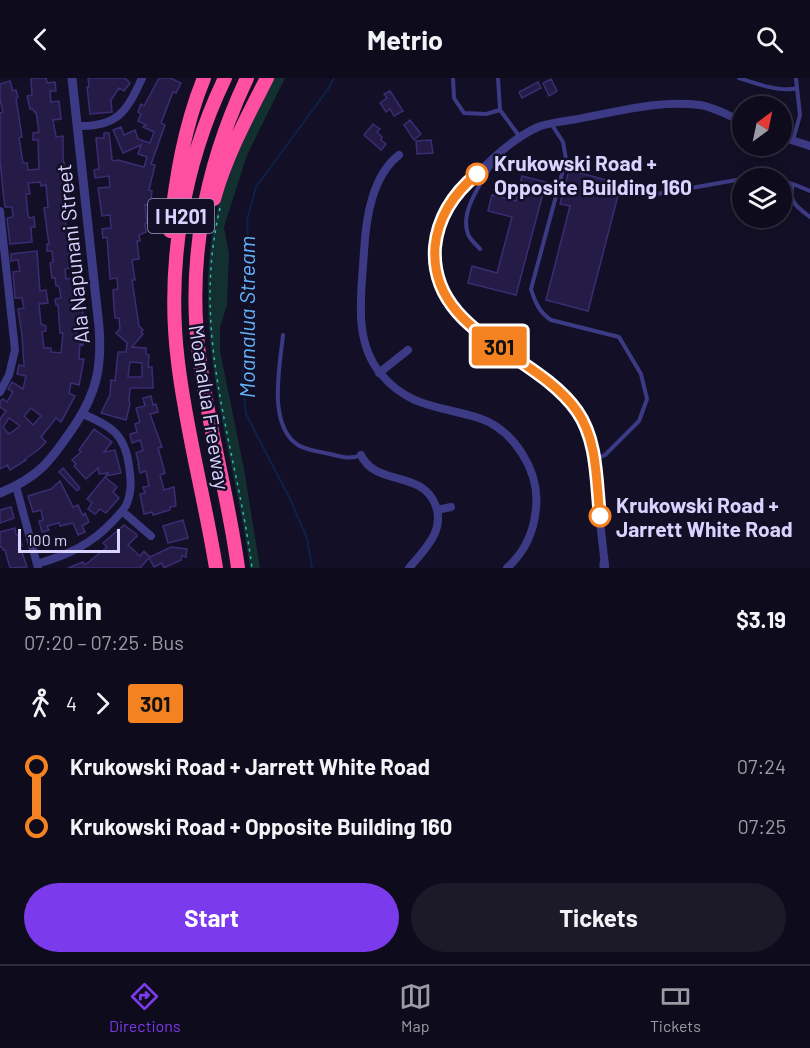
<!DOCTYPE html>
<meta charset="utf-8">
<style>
body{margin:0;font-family:Barlow,sans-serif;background:#1c1929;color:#f1f3f6;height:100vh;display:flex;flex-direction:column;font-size:22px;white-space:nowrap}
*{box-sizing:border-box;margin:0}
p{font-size:20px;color:#9b9ba3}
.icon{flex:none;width:33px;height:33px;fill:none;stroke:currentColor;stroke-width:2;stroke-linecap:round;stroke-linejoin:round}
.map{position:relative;height:490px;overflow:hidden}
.panel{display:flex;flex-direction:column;background:#0e0b1c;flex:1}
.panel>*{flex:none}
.badge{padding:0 12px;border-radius:4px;font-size:21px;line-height:39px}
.needle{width:39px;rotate:33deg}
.controls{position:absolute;left:732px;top:18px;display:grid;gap:12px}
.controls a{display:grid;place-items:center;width:60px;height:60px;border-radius:50%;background:#0e0b1c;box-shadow:0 3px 15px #0003,0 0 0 2px #2e2b3b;font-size:30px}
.scale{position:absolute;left:18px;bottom:15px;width:102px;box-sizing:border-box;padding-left:6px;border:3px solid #d9d4ff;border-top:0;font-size:16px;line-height:21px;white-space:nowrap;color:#d9d4ff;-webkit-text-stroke:4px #130f26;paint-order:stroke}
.map>.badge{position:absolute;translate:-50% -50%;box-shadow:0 0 0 3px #fff}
.legs{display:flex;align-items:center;gap:9px;height:66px;padding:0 24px;font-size:20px}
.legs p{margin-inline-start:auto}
.summary{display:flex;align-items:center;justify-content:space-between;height:102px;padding:0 24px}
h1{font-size:33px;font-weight:700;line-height:45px}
.action{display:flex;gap:12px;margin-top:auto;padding:12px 24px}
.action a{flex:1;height:69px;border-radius:36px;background:#7c3aed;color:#fff;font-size:24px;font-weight:700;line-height:69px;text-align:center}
.action a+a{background:#1c1929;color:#f1f3f6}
ul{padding:0 24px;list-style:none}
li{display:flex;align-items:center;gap:21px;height:60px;font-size:22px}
li i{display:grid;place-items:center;width:9px;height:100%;margin:0 8px;background:currentColor}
li i::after{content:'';width:15px;height:15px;margin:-8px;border:4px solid;border-radius:50%;background:#0e0b1c}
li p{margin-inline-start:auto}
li:first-child i{background:linear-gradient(#0000 50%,currentColor 0)}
li:last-child i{background:linear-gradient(currentColor 50%,#0000 0)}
header{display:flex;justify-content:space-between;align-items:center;height:78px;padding:0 24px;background:#0e0b1c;font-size:27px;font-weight:700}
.menu{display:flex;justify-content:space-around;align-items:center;height:84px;border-top:2px solid #2e2b3b;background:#0e0b1c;font-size:16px;color:#9b9ba3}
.menu a{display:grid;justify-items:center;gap:3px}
.menu .selected{color:#7c3aed}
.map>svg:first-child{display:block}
</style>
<header><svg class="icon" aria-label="back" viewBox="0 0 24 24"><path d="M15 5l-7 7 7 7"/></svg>Metrio<svg class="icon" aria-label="search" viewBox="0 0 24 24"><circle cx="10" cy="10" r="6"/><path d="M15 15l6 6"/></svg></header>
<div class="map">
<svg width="810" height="490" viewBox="0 0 810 490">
<rect width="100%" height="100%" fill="#130f26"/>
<!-- green -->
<path fill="#12302f" d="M273 0H285L247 77 224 149 229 176 227 227 220 249V273L244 391 260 490H250C233 364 183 238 223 111 234 74 255 36 273 0Z"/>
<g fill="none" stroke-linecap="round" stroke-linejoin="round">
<!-- stream -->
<path stroke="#0c2248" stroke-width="2" d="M312 490 307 460 291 423 246 336 242 298 251 213 247 142 256 109 328 11 334 0"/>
</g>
<!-- building -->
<path fill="#241b47" stroke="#3b2d73" stroke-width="1.5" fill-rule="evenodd" d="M31 0H46L47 5 55 4 56 13H50L51 24 59 23 61 41 53 42 56 59 63 58V79L72 142H65L67 153 74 152 75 169 69 170 70 181H76L77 189 65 191 66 201 74 200 75 206H80L81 214 74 215 75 227 82 226 84 245 76 246 77 258 84 259 83 267 80 266 79 281H84L79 307 71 305 69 315 75 318 61 344 56 340 41 359 46 364 38 372 25 381 26 382 10 392 7 387 0 391V341L6 333 0 329V324L3 321 7 324 13 314 8 311 12 304 23 311 26 298 17 296 19 287 24 288 22 257 18 231 24 230 22 220H15L13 194 20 193 18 182 11 183V176L37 173 40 213 46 212 48 225 39 226 41 246 46 248V253L42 254 44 270H51V274L61 275 63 255H60L58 227H56L55 221 61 220 59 208H56L55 200H52L50 185 53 184 52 173H47V166H49L44 130 48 129 46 107 41 108 40 104 28 105 30 116H26L28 138 30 140 34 139 35 149H31L32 164 10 166 7 140 13 139 12 129H5L3 114 0 81V35L3 34 0 22V6L10 3 13 13 16 12 18 19 16 20 22 59 19 60 23 85H27L28 92 39 91 38 62H33V55L39 54 36 34H34L33 31H30L27 18 32 17ZM31 330 41 338 33 347 24 338ZM9 340 20 348 9 356 3 349Z
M88 0H125L130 5 124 13 119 10 111 22 112 34 90 36 87 9H89Z
M159 0H170L181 5 176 15 173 14 161 45 165 47 151 86 155 87 149 112 152 113 150 128 145 127 147 145 145 146 146 154 139 157 140 163H137L139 181 132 182 135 202H132L139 248 143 252 141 254 143 256 132 269 146 270V276L149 277 148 289H152L153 310H130L129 322 130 326 126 342 101 335 110 317 111 302 115 303 118 274H126L127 265 116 255 120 251 119 240H115L114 229 113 212 118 211 117 200 110 201 107 159 103 160 102 151 111 150 110 137 102 138 98 110 110 109 109 98 95 100 94 92 99 91 96 60H104V55H109L112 80H111L113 83 118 82 144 89 147 79 138 76 141 67 123 75 113 52 121 49 124 57 135 52 138 61 150 65 154 54 143 49 146 47 138 43 141 36 138 34 141 26 144 28ZM130 284 142 285V299H128Z
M551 1 557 13 549 18 543 5Z
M538 4 541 10 522 20 519 14Z
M390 13 403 33 394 38 390 31 386 34 380 25 387 20 384 16Z
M410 42 421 56 414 62 404 47Z
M373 46 380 51 377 54 382 59 381 62 386 66 381 72 364 57Z
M431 62 433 75 417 76 416 63Z
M569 92 621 106 588 233 546 222 570 128 560 126Z
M522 98 546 104 516 217 468 205 472 188 497 195 512 139 488 133 492 117 516 123Z
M151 318 153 327 156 326 158 334 150 336 162 369 158 370 165 395 160 397 164 412 174 409 176 428 170 429V432L153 437 152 434 144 436 140 416 145 415 143 409 149 408 146 393 140 395 138 386H139L136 375 143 372 140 362 132 365 130 356 137 354 135 346 140 344 136 330 145 328 143 320Z
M94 351 112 364 104 374 115 372 121 395 106 398 108 395 99 396 98 390 86 401 74 388 76 386 72 382 81 374 79 372Z
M63 390 80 410 77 413 59 394Z
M105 399 117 409 113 414 119 420 106 435 100 431 95 436 88 431 92 425 87 421Z
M60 403 73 429 78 427 83 438 85 435 89 444 82 448 85 454 78 457 73 445 60 448 59 445 47 448 49 452 42 454 39 443 43 442 41 432 33 434 28 418 51 411Z
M11 429 14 440 0 445V432Z
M183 442 188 460 168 465 163 448Z
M124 447 136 456 137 458 128 467 140 478 144 473 150 479 171 469 187 471 186 479 182 478 181 482 164 490 162 485 154 489 149 480 140 490H68L83 484 85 487 107 469 103 465Z
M15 450 16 456 20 459 22 468H20L27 489 10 490 5 472H3L2 469H0V454Z"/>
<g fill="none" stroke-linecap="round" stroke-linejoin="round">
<!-- path -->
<path stroke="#2fb8b0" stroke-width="1.5" stroke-dasharray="3 4.5" stroke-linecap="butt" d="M220 130C190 258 236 365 252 490"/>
<!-- service -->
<path stroke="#3d3a85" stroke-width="4" d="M453 0 454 20 464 35 486 36 500 32
M498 0 500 32 520 59
M739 0C754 5 782 15 797 10L800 37 793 62
M796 0 797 10
M552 47 563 64 566 81 531 211C535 224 539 234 551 242L619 259 641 296 647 321 639 343 605 377 594 382
M755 100H761
M782 103 792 106
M810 113 793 106C788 124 797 129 810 139
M657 116 742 101
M480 171C476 166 470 162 468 156 459 133 483 103 494 83
M283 257C280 288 267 347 298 367 306 372 316 373 325 375 337 377 349 383 361 377"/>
<!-- minor -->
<path stroke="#3d3a85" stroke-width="8" d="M78 48C118 49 127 33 142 0
M782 59 810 68
M399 77C372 98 366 140 364 173 362 213 352 262 381 296 409 330 441 328 479 340 514 352 540 393 536 430 534 454 525 474 507 490
M0 133 15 272 9 297 0 314
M379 295 408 272
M361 377C375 408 421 392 435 426 446 452 425 471 409 490
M16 408 38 490
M437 432 451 429
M122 433 151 458
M37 486C67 477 91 467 113 443 118 438 125 431 127 425 132 413 131 401 129 388 125 356 111 348 83 336
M605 488 591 362 583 341 561 315 461 239C430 205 426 156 454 118 463 108 473 99 483 90 499 74 518 58 538 49 553 43 572 43 587 39 625 32 661 22 700 27 714 29 729 38 742 43"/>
<!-- tertiary -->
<path stroke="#3d3a85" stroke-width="9" d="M0 415C41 398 51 382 75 347 97 314 102 288 99 249L72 0
M604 490V485"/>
<!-- motorway -->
<path stroke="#ff4fa3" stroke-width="14" d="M214 121C226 78 247 39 267 0
M170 153C176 100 184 49 204 0
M216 490C205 421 186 353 178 284 166 188 183 87 225 0
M238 490C229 421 209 353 200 284 186 186 205 89 247 0"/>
</g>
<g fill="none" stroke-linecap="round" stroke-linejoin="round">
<defs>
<path id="line-1" d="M477 96C454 115 438 138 435 169 429 256 536 274 577 333 598 363 596 404 600 438"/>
</defs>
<!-- line-1 casing -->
<use href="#line-1" stroke="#fff" stroke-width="14"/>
<!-- line-1 -->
<use href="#line-1" stroke="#f58220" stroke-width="9"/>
</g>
<!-- markers -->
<g fill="#fff" stroke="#f58220" stroke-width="3">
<circle cx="477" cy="96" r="10"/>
<circle cx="600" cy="438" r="10"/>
</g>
<g text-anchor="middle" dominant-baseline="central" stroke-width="5" stroke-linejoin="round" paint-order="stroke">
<!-- shield labels -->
<rect fill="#130f26" stroke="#9e99be" stroke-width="1.5" x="148" y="121" width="66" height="34" rx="4.5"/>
<g font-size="20" font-weight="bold" fill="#d9d4ff">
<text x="181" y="138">I H201</text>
</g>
<!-- stop labels -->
<g font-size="21" font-weight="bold" fill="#d9d4ff" stroke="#130f26" text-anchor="start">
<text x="494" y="84">Krukowski Road +<tspan x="494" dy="24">Opposite Building 160</tspan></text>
<text x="616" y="426">Krukowski Road +<tspan x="616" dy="24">Jarrett White Road</tspan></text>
</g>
<!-- street labels -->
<g font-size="21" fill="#d9d4ff" stroke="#130f26">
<text transform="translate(72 176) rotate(-96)">Ala Napunani Street</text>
<text transform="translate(210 329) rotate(81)">Moanalua Freeway</text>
</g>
<!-- water labels -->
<g font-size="22" font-style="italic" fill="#62b6ff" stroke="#130f26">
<text transform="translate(246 239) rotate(-90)">Moanalua Stream</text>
</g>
</g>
</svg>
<div class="controls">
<a><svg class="needle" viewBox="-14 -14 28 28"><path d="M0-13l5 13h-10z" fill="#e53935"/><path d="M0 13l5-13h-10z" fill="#9b9ba3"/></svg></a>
<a><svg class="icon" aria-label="layers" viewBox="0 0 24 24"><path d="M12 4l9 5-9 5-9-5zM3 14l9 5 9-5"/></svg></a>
</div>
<div class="scale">100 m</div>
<b class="badge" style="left:499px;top:268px;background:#f58220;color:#111">301</b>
</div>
<section class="panel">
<div class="summary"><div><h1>5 min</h1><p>07:20 – 07:25 · Bus</p></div><b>$3.19</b></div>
<div class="legs"><svg class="icon" aria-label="walk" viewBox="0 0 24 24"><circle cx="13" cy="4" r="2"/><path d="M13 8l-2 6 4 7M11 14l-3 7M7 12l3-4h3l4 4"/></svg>4<svg class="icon" aria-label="forward" viewBox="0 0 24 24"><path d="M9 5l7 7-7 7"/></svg><b class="badge" style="background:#f58220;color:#111">301</b></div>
<ul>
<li><i style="color:#f58220"></i><b>Krukowski Road + Jarrett White Road</b><p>07:24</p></li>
<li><i style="color:#f58220"></i><b>Krukowski Road + Opposite Building 160</b><p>07:25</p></li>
</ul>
<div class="action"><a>Start</a><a>Tickets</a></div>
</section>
<nav class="menu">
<a class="selected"><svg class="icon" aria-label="directions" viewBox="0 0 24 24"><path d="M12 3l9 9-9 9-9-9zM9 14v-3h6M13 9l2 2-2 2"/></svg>Directions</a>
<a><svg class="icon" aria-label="map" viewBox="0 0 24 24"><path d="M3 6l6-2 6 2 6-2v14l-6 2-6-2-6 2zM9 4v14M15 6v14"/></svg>Map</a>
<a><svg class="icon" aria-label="tickets" viewBox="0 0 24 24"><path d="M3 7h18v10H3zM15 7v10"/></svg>Tickets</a>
</nav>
